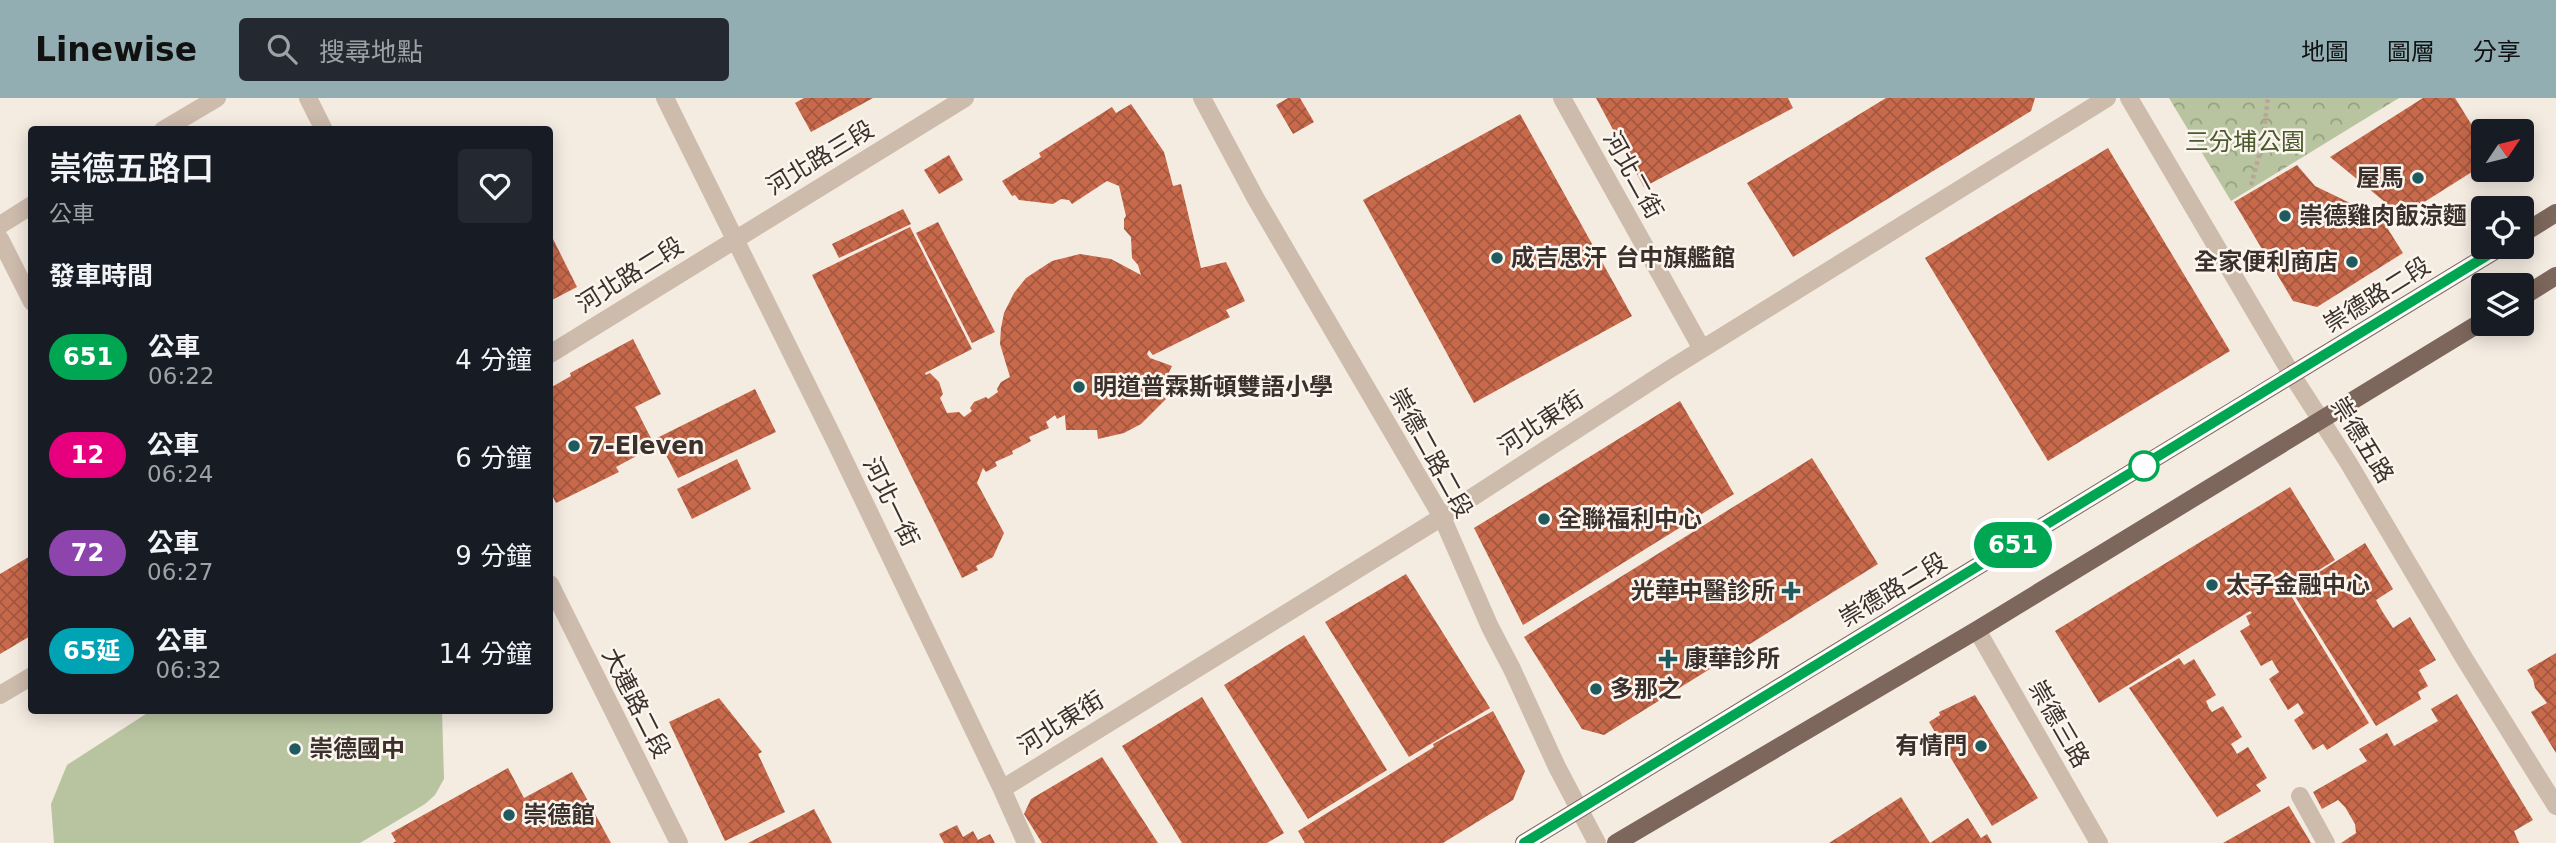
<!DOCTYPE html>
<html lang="zh-TW">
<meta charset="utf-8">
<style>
body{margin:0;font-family:"DejaVu Sans","Noto Sans TC",sans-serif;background:#242831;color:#f1f3f6;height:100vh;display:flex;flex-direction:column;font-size:26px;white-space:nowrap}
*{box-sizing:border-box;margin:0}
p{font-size:23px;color:#9ea1a6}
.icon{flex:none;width:38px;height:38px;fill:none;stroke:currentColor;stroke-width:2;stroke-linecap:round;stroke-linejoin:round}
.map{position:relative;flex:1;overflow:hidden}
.drawer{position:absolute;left:28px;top:28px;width:525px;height:588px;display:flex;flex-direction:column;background:#171b24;border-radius:7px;box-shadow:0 4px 18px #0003}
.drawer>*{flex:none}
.badge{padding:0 14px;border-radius:23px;font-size:24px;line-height:46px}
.needle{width:46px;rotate:55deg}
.tools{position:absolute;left:2471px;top:21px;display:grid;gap:14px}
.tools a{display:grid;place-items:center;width:63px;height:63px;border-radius:7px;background:#171b24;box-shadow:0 4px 18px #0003;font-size:35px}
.map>.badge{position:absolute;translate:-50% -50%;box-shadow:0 0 0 4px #fff}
h2{padding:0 21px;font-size:26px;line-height:63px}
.round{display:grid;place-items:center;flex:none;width:74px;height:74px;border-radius:7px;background:#242831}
.summary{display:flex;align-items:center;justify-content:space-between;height:119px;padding:0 21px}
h1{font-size:33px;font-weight:600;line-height:52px}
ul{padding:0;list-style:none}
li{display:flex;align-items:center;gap:21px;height:98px;padding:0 21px}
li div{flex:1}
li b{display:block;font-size:26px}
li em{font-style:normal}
li .badge{min-width:77px;font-weight:700;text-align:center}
header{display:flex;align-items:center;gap:42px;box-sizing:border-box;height:98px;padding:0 35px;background:#92aeb2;color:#111}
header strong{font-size:33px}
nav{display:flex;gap:38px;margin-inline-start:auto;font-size:24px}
.search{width:490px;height:63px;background:#242831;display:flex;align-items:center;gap:18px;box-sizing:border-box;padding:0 24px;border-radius:7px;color:#9ea1a6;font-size:26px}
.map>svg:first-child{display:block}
</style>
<header>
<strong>Linewise</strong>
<div class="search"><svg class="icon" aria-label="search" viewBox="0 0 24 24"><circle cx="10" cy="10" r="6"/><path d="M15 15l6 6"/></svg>搜尋地點</div>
<nav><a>地圖</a><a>圖層</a><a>分享</a></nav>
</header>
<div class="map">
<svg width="2556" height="745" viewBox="0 0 2556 745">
<defs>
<pattern id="park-crowns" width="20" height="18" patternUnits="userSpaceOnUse" patternTransform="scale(1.75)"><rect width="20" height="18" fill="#b8c4a0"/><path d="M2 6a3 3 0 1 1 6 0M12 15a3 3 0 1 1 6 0" fill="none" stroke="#97a083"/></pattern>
<pattern id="building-cross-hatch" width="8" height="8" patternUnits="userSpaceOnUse" patternTransform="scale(1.75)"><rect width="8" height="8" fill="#c8694b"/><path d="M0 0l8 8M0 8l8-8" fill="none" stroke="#a4573f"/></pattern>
</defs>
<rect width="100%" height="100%" fill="#f4ebe1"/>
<!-- green -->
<path fill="#b8c4a0" d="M152 612 442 613 444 681 435 697 425 706 360 745H54L51 706 67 667Z"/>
<!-- park -->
<path fill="url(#park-crowns)" d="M2169 0H2399L2231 103Z"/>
<!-- building -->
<path fill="url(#building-cross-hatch)" d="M804 0H873L811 34 795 5Z
M1288 0H1300L1314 24 1293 36 1276 7Z
M1596 0H1788L1793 10 1644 89Z
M1886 0H2035L2031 13 1793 159 1747 85Z
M2423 0H2455L2483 45V67L2402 118 2330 59Z
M1131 6 1164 54 1173 88 1181 86 1201 170 1226 164 1245 203 1226 212 1230 219 1153 257 1149 252 1147 256 1150 260 1172 268 1159 295 1166 301 1141 326 1124 335 1098 341 1097 332H1066L1065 317 1057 321 1055 317 1046 324 1049 330 1029 339 1031 343 1012 353 1013 356 995 364 997 368 986 374 983 370 977 385 1004 435 993 459 976 468 978 472 962 480 812 177 910 129 972 251 925 275 926 277 930 275 939 284 943 296 940 300 947 315 959 314 964 319 972 313 970 310 974 304 986 299 988 301 998 294 997 291 1001 284 1010 279 1000 246 1001 230 1004 215 1014 195 1026 180 1052 163 1080 156 1111 161 1141 177 1138 167 1132 160 1131 139 1124 131V121L1126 118 1119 88 1107 83 1072 106 1069 102 1061 101 1053 106 1019 102 1015 97 1012 98 1002 83 1041 59 1039 55 1112 9 1116 15Z
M1520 16 1632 218 1474 305 1363 102Z
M2108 50 2230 253 2048 363 1925 160Z
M949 57 963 82 939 96 924 72Z
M2297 67 2315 88 2381 120 2403 155 2317 209 2293 203 2234 104Z
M903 111 911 126 839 160 832 146Z
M938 124 995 234 972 245 916 135Z
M550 135 577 189 550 203Z
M633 241 661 296 635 309 655 348 616 369 619 374 556 405 550 393V290L571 278 570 275Z
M755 291 776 334 678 380 657 340Z
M1680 303 1734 396 1523 527 1474 430Z
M1812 360 1878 466 1604 637 1582 631 1524 539Z
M737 361 751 391 692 421 677 391Z
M2290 389 2335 462 2277 498 2288 493 2369 625 2327 652 2323 646 2313 652 2294 622 2304 615 2298 605 2288 612 2269 581 2279 574 2272 562 2261 568 2240 533 2250 527 2246 518 2252 515 2250 513 2099 605 2055 533Z
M2365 445 2393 491 2376 502 2382 513 2393 530 2410 519 2436 562 2419 572 2428 588 2418 594 2421 601 2376 628 2291 492Z
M32 457V537L0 556V476Z
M1406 476 1490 610 1409 659 1325 524Z
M1304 537 1387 672 1308 721 1224 587Z
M2556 555V655L2531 614 2547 605 2535 590 2533 581 2527 572Z
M2179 560 2184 567 2194 561 2216 597 2206 603 2209 610 2212 614 2223 608 2242 639 2231 646 2237 656 2248 649 2267 680 2256 687 2261 693 2217 719 2129 590Z
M2457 596 2533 722 2514 733 2519 745H2341L2356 735 2355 726 2345 709 2338 702 2322 711 2313 694 2367 663 2359 651 2387 635 2394 648 2438 623 2431 611Z
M1975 597 2038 700 1992 728 1929 624 1940 617 1939 614Z
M1202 599 1284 735 1267 745H1182L1122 648Z
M719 600 762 654 758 656 785 714 725 743 669 624Z
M1493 613 1525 673 1513 702 1443 745H1305L1298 733 1434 649 1433 646Z
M1102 659 1158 745H1042L1024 716 1031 701Z
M508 670 524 700 572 674 611 745H393L396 743 391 735Z
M1901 699 1930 745 1968 720 1981 740 1987 736 1992 745H1829Z
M2289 708 2311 745H2223L2274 716Z
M814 711 832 745H748Z
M957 727 963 739 973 733 978 742 990 736 995 745H944L939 736Z"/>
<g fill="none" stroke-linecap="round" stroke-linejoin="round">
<!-- path -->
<path stroke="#b9a596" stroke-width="4.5" stroke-dasharray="3.5 3.5" stroke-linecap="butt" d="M2251 87 2262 47 2268 0"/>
<!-- minor -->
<path stroke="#cdbbac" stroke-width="18" d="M308 0 324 32
M665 0 835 343 1002 691 1026 745
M1202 0 1256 101 1442 419 1490 529 1512 571 1557 669 1597 745
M1562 0 1702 251
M2129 0 2292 277 2348 364 2464 560 2556 708
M163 32 217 0
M0 127 32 107
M0 141 32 204
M550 256 965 0
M550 486 679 745
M1977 532 2099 745
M0 597 32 578
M1002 691 1442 419 1670 271 2107 0
M2300 698 2326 745"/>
<!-- major -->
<path stroke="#7d675c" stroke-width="18" d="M2522 136 2556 115
M2522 199 2556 178
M1524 745 2501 149
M1616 745 1977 532 2483 223"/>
</g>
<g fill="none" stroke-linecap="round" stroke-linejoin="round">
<defs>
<path id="line" d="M1524 745 2501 149"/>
</defs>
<!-- line casing -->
<use href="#line" stroke="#fff" stroke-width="16"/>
<!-- line -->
<use href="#line" stroke="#00a651" stroke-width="10"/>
</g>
<!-- markers -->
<g fill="#1f5a5e" stroke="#fbf5ee" stroke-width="2.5">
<circle cx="2418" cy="80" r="7"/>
<circle cx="2285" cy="118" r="7"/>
<circle cx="1497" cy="160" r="7"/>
<circle cx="2352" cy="164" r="7"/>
<circle cx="1079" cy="289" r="7"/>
<circle cx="574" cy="348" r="7"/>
<circle cx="1544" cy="421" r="7"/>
<circle cx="2212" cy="487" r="7"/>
<path d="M1787.5 482.5h7v7h7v7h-7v7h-7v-7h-7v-7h7z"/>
<path d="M1664.5 550.5h7v7h7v7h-7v7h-7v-7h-7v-7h7z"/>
<circle cx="1596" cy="591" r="7"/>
<circle cx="1981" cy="648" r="7"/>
<circle cx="295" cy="651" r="7"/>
<circle cx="509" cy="717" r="7"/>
</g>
<circle fill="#fff" stroke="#00a651" stroke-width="3.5" cx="2144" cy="368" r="14"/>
<g text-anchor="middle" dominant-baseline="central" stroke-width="5" stroke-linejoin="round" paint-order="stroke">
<!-- park labels -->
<g font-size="24" fill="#4a5a2e" stroke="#fbf5ee">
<text x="2245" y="44">三分埔公園</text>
</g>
<!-- street labels -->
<g font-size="24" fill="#3b302b" stroke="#fbf5ee">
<text transform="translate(820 60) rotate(-31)">河北路三段</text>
<text transform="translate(1633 77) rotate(61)">河北二街</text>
<text transform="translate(630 177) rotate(-32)">河北路二段</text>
<text transform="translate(2377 197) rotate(-32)">崇德路二段</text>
<text transform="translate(1541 325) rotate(-33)">河北東街</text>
<text transform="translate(2362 342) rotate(58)">崇德五路</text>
<text transform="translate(1431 355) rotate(61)">崇德二路二段</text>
<text transform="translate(891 404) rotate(64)">河北一街</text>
<text transform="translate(1893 492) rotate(-31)">崇德路二段</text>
<text transform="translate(636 605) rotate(63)">大連路二段</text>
<text transform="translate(1061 625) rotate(-32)">河北東街</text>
<text transform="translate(2059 626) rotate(60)">崇德三路</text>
</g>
<!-- poi labels -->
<g font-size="24" font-weight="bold" fill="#3b302b" stroke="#fbf5ee" text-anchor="start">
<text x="2404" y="80" text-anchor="end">屋馬</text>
<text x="2299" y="118">崇德雞肉飯涼麵</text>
<text x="1511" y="160">成吉思汗 台中旗艦館</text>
<text x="2338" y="164" text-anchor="end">全家便利商店</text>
<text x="1093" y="289">明道普霖斯頓雙語小學</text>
<text x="588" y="348">7-Eleven</text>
<text x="1558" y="421">全聯福利中心</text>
<text x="2226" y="487">太子金融中心</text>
<text x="1775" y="493" text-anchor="end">光華中醫診所</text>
<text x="1684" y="561">康華診所</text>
<text x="1610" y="591">多那之</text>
<text x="1967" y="648" text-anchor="end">有情門</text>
<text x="309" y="651">崇德國中</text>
<text x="523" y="717">崇德館</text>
</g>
</g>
</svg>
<div class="tools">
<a><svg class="needle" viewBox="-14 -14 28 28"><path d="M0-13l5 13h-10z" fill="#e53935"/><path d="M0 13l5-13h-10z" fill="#9ea1a6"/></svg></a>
<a><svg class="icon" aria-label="locate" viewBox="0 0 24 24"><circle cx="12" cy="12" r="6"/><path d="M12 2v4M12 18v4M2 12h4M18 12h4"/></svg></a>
<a><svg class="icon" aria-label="layers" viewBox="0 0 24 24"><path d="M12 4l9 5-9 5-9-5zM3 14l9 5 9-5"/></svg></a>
</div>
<b class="badge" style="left:2013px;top:447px;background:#00a651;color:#fff">651</b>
<section class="drawer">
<div class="summary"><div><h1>崇德五路口</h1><p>公車</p></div><a class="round"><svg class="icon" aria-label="heart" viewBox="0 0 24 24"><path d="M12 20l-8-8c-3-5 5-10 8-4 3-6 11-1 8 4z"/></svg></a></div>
<h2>發車時間</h2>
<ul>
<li><span class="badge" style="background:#00a651;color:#fff">651</span><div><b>公車</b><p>06:22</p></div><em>4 分鐘</em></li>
<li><span class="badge" style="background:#e6007e;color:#fff">12</span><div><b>公車</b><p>06:24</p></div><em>6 分鐘</em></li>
<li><span class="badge" style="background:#8e44ad;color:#fff">72</span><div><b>公車</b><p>06:27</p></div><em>9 分鐘</em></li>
<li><span class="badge" style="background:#00a3b4;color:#fff">65延</span><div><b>公車</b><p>06:32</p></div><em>14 分鐘</em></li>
</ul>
</section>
</div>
